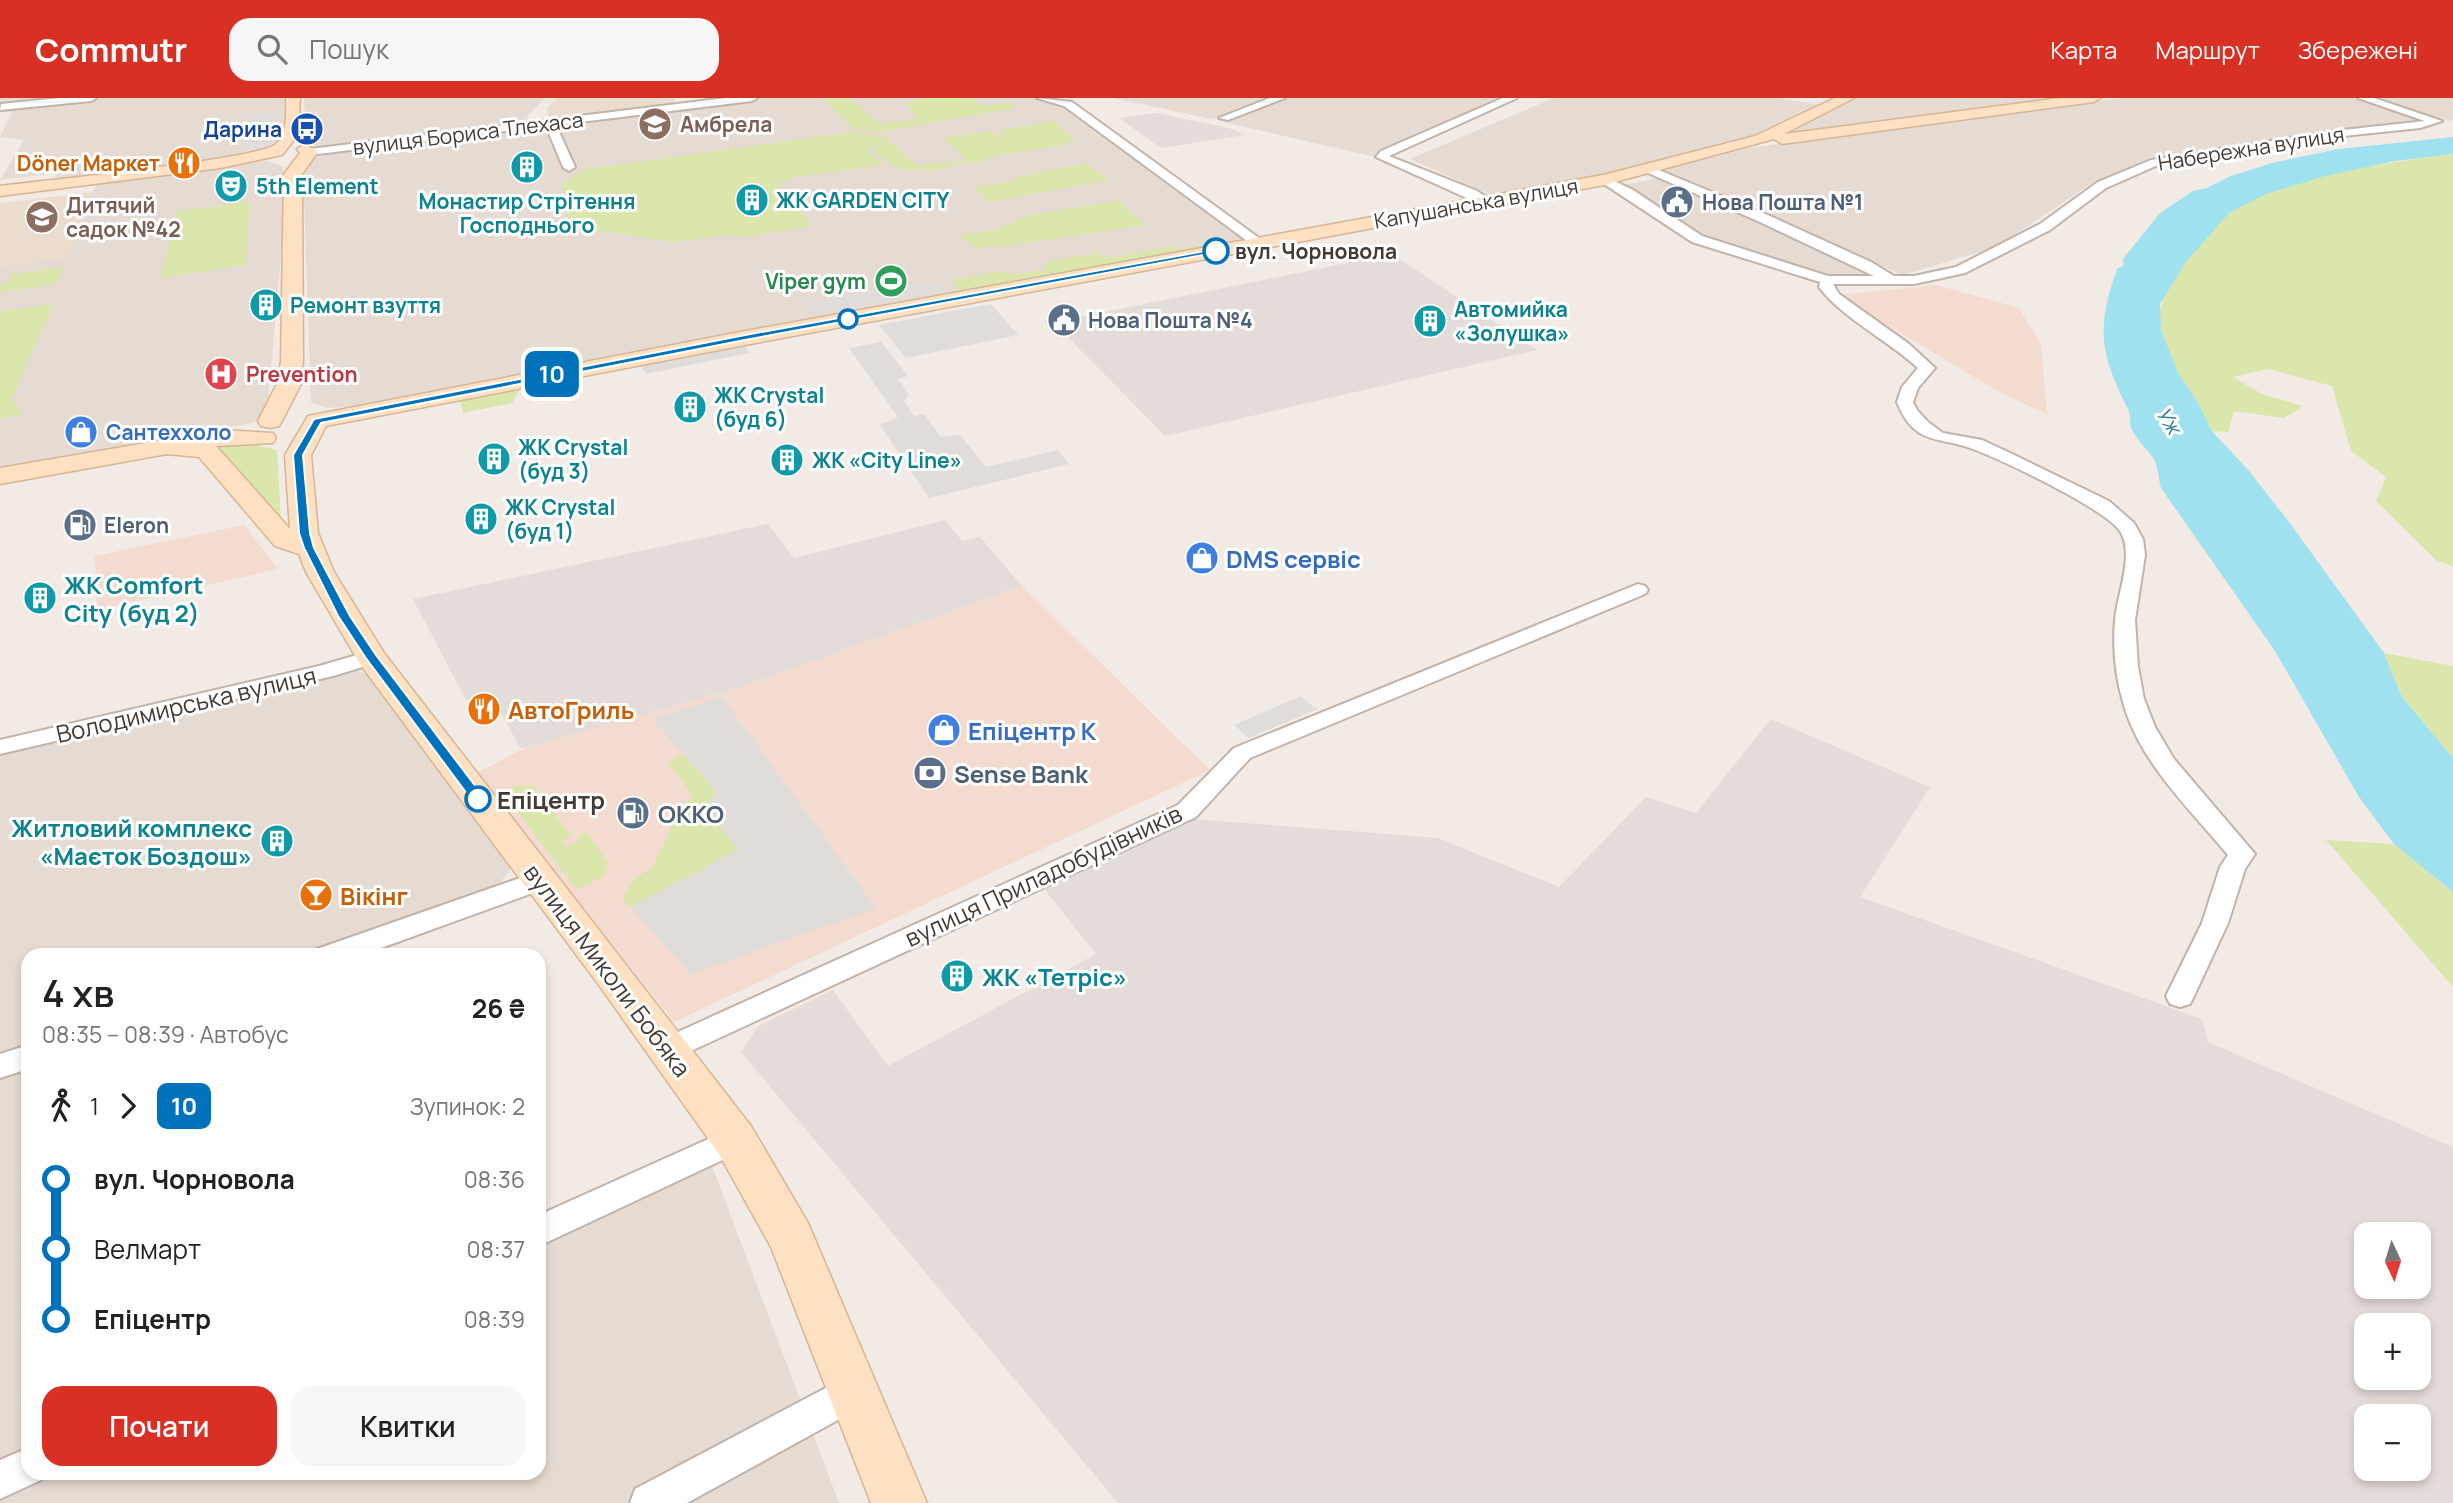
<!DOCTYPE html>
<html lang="uk">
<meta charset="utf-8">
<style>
body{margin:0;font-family:Manrope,sans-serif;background:#f6f6f6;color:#222;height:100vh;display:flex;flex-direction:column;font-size:26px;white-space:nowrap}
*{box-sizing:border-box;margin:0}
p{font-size:23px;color:#767676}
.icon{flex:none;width:38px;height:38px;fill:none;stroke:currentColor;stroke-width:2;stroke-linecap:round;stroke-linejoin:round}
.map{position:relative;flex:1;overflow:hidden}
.sheet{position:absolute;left:21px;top:850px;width:525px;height:532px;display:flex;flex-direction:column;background:#fff;border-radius:21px;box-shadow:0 4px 10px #0003}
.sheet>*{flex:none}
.badge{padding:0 14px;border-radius:10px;font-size:24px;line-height:46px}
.needle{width:46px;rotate:176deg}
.buttons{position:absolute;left:2354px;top:1124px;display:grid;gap:14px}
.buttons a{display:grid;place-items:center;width:77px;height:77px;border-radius:14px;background:#fff;box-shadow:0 4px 10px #0003;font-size:35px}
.map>.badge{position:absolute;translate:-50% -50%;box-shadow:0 0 0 4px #fff}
.legs{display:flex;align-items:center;gap:10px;height:77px;padding:0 21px;font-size:23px}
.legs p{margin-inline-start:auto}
.summary{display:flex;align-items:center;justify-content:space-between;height:119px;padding:0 21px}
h1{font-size:38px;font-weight:600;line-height:52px}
.cta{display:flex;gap:14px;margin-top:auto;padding:14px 21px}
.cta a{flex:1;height:80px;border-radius:21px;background:#d93025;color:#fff;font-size:28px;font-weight:600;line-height:80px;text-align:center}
.cta a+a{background:#f6f6f6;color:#222}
ul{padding:0 21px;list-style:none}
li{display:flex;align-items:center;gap:24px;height:70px;font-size:26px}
li i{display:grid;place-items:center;width:10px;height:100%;margin:0 9px;background:currentColor}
li i::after{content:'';width:18px;height:18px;margin:-9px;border:5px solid;border-radius:50%;background:#fff}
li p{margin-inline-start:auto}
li:first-child i{background:linear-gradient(#0000 50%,currentColor 0)}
li:last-child i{background:linear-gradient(currentColor 50%,#0000 0)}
header{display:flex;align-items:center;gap:42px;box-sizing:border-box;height:98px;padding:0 35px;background:#d93025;color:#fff}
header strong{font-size:33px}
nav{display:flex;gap:38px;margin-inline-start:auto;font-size:24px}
.search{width:490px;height:63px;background:#f6f6f6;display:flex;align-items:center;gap:18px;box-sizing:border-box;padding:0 24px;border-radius:21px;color:#767676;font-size:26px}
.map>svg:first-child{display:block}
</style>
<header>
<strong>Commutr</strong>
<div class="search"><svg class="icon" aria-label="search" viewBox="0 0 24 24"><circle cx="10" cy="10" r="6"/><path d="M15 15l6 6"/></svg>Пошук</div>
<nav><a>Карта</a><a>Маршрут</a><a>Збережені</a></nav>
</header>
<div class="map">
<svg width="2453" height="1405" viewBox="0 0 2453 1405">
<rect width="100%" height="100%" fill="#f2eae4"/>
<!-- residential -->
<path fill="#e6dbd2" d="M0 0H284L285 39 273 53 52 85 57 75 0 82 24 42 0 39 12 14H0Z
M304 0H545L528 17 526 27 335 50 306 46Z
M762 0H1032L1064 7 1251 144 359 308 327 310 311 304 303 69 307 63 334 54Z
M1113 0H1272L1212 21Z
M1289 0H1505L1375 59 1224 24Z
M1554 0H1779L1820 7 1763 37 1594 79 1493 98 1410 61Z
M1856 0H2068L1809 36 1790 32Z
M2122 0H2453V23L2439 19 2414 22 2306 36 2148 62 2091 86 1996 149 1903 177 1660 73 1749 50Z
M266 63 280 67 288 78 267 315 261 322 243 327 0 371V168L68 159 92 94 101 81Z
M1662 79 1722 107 1864 172 1862 176 1849 180 1822 176 1706 140 1624 87Z
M358 573 372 578 511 771 495 791 302 857 28 858V1354L0 1367V653L330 574Z
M711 1065 839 1405H0V1394L41 1376H539V1144Z"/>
<!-- commercial -->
<path fill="#f4dbcf" d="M1936 187 2019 210 2041 246 2047 316 2001 295 1837 197Z
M244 427 278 471 97 512 95 458Z
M1022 488 1210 672 674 924 477 675 525 650 735 591Z"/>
<!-- industrial -->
<path fill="#e4dcd9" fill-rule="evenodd" d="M1157 15 1232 31 1245 37 1161 50 1119 20Z
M1392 156 1537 252 1165 338 1064 235 1055 226 1048 227 1044 223 1052 221 1055 224Z
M945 422 962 443 980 439 1022 488 735 591 525 650H520L490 594 466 602 413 501 768 426 794 460Z
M1771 621 1930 689 1860 799 2202 921 2208 944 2453 1049V1405H1118L741 954 758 928 833 892 888 968 1096 856 1045 792 1193 721 1438 740 1559 789 1646 699 1696 715ZM2366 1136H2418V1188H2366ZM2366 1227H2418V1279H2366ZM2366 1318H2418V1370H2366Z"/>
<!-- education -->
<path fill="#ebdcce" d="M557 0H673L677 6 549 22 547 9Z
M92 94 68 159 0 168V105Z"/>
<!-- green -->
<path fill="#dae6ac" d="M850 0 880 26 918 21 906 6 922 0H972L982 8 1010 4 1016 10 880 34 853 31 824 1Z
M1053 23 1076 42 1066 43 1069 46 988 59 990 62 947 68 948 70C913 75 898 76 871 51L889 41 916 67 967 63 943 40 991 33 996 38 1006 37 1001 32Z
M852 34 888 39 867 52 883 67 798 79 778 85 812 128 746 139 727 137 674 144 565 128C569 110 564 104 562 86L585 71Z
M2453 56V469L2436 462 2376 403 2386 379 2351 353 2332 288 2268 271 2233 279 2262 296 2303 308 2284 320 2234 313 2228 334 2212 333C2196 300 2170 270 2161 233 2155 207 2167 195 2179 174 2191 154 2210 133 2227 117 2268 80 2398 63 2453 56Z
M1086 65 1109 82 989 104 973 89 1014 83 1012 80Z
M1118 103 1146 127 995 150 993 148 975 151 960 137 994 132 1030 117Z
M250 104 246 167 160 180 177 113Z
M1203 147 1207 150 962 195 950 182 1002 173 1014 177 1047 171 1045 164 1097 155 1105 160 1174 148 1179 151Z
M63 169 56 186 0 194V186L9 184 11 176Z
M53 206 12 301 22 317 0 320V213Z
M520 291 512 305 463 315 460 303Z
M242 344 277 352 281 422 217 350 221 346Z
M2384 555 2453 568V660L2402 599Z
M683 656 717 695 705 708 738 752 631 809 622 801 633 782 652 769 684 706 693 698 668 664Z
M532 687 571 737 562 743 567 749 579 743 578 737 587 735 609 765 603 779 576 791 502 693 516 688Z
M2326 742 2394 746 2453 794V889Z"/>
<!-- parking -->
<path fill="#dfdcd9" d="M277 14 276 48 243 52 246 18Z
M936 184 945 193 816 217 807 205 911 186 914 188Z
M991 206 1018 237 906 260 879 227Z
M881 244 908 278 898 281 909 297 904 303 914 318 924 316 941 339 960 337 986 369 1058 352 1069 366 929 400 880 327 898 319 849 250Z
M745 248 749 255 646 276 641 268Z
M1301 598 1317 611 1249 640 1234 627Z
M722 599 876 810 690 876 631 809 738 752 705 708 717 694 652 621Z"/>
<!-- water -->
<path fill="#a0e1ef" d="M2453 39V56L2395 63 2325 78 2266 96 2229 115 2185 165 2160 206 2161 232 2178 275 2198 305 2212 333 2249 373 2289 424 2384 555 2402 599 2453 660V794L2394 746 2359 699 2275 553 2161 390C2159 382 2158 371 2155 363 2149 352 2138 344 2132 332 2129 326 2131 318 2128 311 2100 256 2096 230 2117 171L2124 167 2123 161 2160 115 2193 93 2207 90 2231 78 2272 65 2339 51Z"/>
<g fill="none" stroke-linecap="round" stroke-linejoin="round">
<defs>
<path id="street" d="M60 0H96L91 3 0 12 1 6Z
M726 0H757L752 3 556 27 575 69 569 73 563 69 546 28 310 57 304 54 310 51Z
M1037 0 1072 4 1266 145 1259 149 1254 148 1064 8Z
M1270 0H1285L1228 22 1219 20Z
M1503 0H1517L1389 58 1475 92 1488 100V106H1480L1376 59 1381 53Z
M2358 0H2374L2442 23 2420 30 2334 39 2158 67 2106 90 2050 132 1965 175 1914 186H1833L1839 196 1909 246 1935 270 1918 290 1913 304 1917 312 1928 324 1943 335 1982 342 2008 354 2109 403 2134 425 2143 441 2145 457 2135 522 2138 569 2144 601 2155 629 2174 661 2255 756 2245 771 2228 825 2194 898 2190 906 2180 909 2170 906 2166 898 2202 825 2220 769 2228 757C2189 710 2137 662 2122 600 2115 576 2113 547 2115 522 2117 496 2135 457 2120 433 2104 410 2002 362 1973 351 1939 338 1914 348 1897 304L1902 289 1918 270C1889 243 1841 219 1819 189L1820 184 1692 144 1598 82 1604 78 1633 92 1702 138 1828 178H1874L1760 124 1639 71 1649 68 1770 118 1871 164 1894 178H1914L1956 169 2040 126 2098 84 2151 62 2334 33 2425 23Z
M1638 486 1645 488 1648 492 1645 496 1250 660 1196 719 678 959 668 963 658 959 653 951 658 943 1178 707 1234 650Z
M371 553 379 554 382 559 379 564 333 578 0 656V642L319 568Z
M540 773 549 775 553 782 549 789 359 858H313L317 851Z
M28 947V971L0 980V956Z
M735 1029 746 1033 751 1042 746 1051 539 1148V1117Z
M854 1275 867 1280 872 1293 867 1306 687 1405H630L635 1391Z
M28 1350V1376H44L41 1382 0 1401V1362Z"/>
<path id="secondary" d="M286 0H300L298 37 282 57 220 70 0 98V88C38 83 260 61 276 46 288 35 286 15 286 0Z
M1835 0H1854L1784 36 2060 0H2101L2094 4 1782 46 1774 41 1604 87 745 247 326 328 311 357 318 435 334 474 384 555 751 1028 808 1125 927 1405H871L771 1149 719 1056 601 890 360 566 306 474 299 456 275 448 199 359 167 356 0 386V370L222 332 273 335 276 340 273 345 216 348 290 431 285 357 308 318 745 233 1603 77 1755 38Z
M305 46 318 54 302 76 303 264 301 286 282 323 279 328 270 330 261 328 258 323 277 286 281 264 284 76 300 55 297 51Z"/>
</defs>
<!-- street casing -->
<use href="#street" stroke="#c0b3aa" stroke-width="4"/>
<!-- secondary casing -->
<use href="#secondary" stroke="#d5b596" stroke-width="3"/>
<!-- street -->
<use href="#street" fill="#fff" fill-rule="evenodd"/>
<!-- secondary -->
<use href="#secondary" fill="#fee1c2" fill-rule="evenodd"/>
</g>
<!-- line-1 -->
<path fill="#0072bc" stroke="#fff" stroke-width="2" d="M1216 151 1219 154 745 242 321 325 303 357 310 435 314 450 350 518 376 557 483 698V704H473L365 559 338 518 304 450 299 435 293 357 314 321 745 237Z"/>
<!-- icons -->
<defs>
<symbol id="school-disc" viewBox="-11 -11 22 22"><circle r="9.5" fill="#8d6e63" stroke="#fff"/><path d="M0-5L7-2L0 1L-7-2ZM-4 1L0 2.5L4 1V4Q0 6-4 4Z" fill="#fff"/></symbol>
<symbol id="bus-disc" viewBox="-11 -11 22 22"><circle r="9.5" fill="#1a4fb4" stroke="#fff"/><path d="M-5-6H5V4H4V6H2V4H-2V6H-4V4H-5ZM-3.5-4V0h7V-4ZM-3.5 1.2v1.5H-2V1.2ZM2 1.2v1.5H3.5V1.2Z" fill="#fff"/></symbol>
<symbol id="restaurant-disc" viewBox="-11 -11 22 22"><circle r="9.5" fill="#e8710a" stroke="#fff"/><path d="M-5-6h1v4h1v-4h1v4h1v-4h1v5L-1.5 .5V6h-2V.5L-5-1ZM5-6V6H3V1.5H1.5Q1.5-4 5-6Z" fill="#fff"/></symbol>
<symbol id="building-disc" viewBox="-11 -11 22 22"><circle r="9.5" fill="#0f9aa8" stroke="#fff"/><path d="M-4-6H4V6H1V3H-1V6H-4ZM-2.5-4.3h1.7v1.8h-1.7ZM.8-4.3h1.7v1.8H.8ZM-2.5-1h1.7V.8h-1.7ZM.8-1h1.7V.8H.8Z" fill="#fff"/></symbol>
<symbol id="theatre-disc" viewBox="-11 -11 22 22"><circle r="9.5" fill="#0f9aa8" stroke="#fff"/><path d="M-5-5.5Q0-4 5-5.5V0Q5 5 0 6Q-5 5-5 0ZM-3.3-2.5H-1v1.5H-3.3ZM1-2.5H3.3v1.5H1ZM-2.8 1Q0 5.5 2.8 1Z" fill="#fff"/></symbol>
<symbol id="civic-disc" viewBox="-11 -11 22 22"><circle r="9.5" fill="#5c6f8a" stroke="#fff"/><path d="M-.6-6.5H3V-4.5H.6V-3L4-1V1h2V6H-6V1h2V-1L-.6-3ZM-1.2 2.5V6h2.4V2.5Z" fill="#fff"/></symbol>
<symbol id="stadium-disc" viewBox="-11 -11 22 22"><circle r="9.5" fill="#2e9e5b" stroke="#fff"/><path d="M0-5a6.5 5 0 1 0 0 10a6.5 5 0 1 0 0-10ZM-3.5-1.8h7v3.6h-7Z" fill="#fff"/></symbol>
<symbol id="hospital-disc" viewBox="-11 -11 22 22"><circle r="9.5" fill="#e0444e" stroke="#fff"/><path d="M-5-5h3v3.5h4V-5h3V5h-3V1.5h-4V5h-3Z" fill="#fff"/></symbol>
<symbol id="shop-disc" viewBox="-11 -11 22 22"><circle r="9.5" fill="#3f7fe0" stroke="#fff"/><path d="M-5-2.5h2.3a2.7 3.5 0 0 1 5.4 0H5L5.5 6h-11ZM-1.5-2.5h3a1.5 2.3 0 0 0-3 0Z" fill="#fff"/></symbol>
<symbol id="fuel-disc" viewBox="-11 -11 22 22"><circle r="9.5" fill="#5c6f8a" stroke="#fff"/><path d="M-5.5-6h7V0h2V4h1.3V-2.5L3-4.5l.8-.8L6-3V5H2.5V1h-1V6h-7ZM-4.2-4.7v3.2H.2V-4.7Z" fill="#fff"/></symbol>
<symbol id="bank-disc" viewBox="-11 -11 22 22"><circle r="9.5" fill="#5c6f8a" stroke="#fff"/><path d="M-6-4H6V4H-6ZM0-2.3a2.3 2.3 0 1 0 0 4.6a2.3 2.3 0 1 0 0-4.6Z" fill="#fff"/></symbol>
<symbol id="bar-disc" viewBox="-11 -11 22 22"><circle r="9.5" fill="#e8710a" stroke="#fff"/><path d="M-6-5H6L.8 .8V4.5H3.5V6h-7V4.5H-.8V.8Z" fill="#fff"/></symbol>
</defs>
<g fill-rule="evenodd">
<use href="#school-disc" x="636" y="7" width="38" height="38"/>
<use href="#bus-disc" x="288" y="12" width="38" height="38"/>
<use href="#restaurant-disc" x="165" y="46" width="38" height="38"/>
<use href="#building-disc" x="508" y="50" width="38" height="38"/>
<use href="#theatre-disc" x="212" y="69" width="38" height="38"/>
<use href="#building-disc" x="733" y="83" width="38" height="38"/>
<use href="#civic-disc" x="1658" y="85" width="38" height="38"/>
<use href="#school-disc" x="23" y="100" width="38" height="38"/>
<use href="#stadium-disc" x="872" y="164" width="38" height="38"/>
<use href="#building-disc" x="247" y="188" width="38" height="38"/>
<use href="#civic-disc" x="1045" y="203" width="38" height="38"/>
<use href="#building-disc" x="1411" y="204" width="38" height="38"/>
<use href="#hospital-disc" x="202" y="257" width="38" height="38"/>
<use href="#building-disc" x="671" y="290" width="38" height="38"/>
<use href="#shop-disc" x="62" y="315" width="38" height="38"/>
<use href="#building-disc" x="475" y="342" width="38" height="38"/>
<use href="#building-disc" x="768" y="343" width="38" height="38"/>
<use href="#building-disc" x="462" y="402" width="38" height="38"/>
<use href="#fuel-disc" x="61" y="408" width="38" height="38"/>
<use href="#shop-disc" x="1183" y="441" width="38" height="38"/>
<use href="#building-disc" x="21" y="481" width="38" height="38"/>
<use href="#restaurant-disc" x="465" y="592" width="38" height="38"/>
<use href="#shop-disc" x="925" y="613" width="38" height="38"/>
<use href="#bank-disc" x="911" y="656" width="38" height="38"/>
<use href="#fuel-disc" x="614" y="696" width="38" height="38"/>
<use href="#building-disc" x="258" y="724" width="38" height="38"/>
<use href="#bar-disc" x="297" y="778" width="38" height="38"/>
<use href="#building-disc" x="938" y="859" width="38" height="38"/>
</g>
<!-- markers -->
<g fill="#fff" stroke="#0072bc" stroke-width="3.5">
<circle cx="1216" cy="153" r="12"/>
<circle cx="848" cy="221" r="9"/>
<circle cx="478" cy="701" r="12"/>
</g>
<g text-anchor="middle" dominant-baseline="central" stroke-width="6" stroke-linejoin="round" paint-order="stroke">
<!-- far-education labels -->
<g font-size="21" font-weight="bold" fill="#785e54" stroke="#fff" text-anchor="start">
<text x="680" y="26">Амбрела</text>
<text x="66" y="107">Дитячий<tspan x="66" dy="24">садок №42</tspan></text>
</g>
<!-- far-transit labels -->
<g font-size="21" font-weight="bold" fill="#164399" stroke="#fff" text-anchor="end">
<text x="282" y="31">Дарина</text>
</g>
<!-- far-street labels -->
<g font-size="21" fill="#443a34" stroke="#fff">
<text transform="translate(468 35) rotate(-7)">вулиця Бориса Тлехаса</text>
<text transform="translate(2251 50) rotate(-9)">Набережна вулиця</text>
<text transform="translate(1476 105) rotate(-10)">Капушанська вулиця</text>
</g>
<!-- far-food labels -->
<g font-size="21" font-weight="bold" fill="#c56008" stroke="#fff" text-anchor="end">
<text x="160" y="65">Döner Маркет</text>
</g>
<!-- far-culture labels -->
<g font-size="21" font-weight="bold" fill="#0d838f" stroke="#fff" text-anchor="start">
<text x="256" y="88">5th Element</text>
<text x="776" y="102">ЖК GARDEN CITY</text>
<text x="527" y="103" text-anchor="middle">Монастир Стрітення<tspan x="527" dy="24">Господнього</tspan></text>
<text x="290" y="207">Ремонт взуття</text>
<text x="1454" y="211">Автомийка<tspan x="1454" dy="24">«Золушка»</tspan></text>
<text x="714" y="297">ЖК Crystal<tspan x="714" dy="24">(буд 6)</tspan></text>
<text x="518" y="349">ЖК Crystal<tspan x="518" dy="24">(буд 3)</tspan></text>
<text x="812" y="362">ЖК «City Line»</text>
<text x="505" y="409">ЖК Crystal<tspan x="505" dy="24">(буд 1)</tspan></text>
</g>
<!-- far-service labels -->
<g font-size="21" font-weight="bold" fill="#4e5e75" stroke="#fff" text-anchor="start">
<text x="1702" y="104">Нова Пошта №1</text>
<text x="1088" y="222">Нова Пошта №4</text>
<text x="104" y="427">Eleron</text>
</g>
<!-- far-stop labels -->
<g font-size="21" font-weight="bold" fill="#443a34" stroke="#fff" text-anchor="start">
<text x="1235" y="153">вул. Чорновола</text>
</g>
<!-- far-leisure labels -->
<g font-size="21" font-weight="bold" fill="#27864d" stroke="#fff" text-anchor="end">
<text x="866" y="183">Viper gym</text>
</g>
<!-- far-health labels -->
<g font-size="21" font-weight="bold" fill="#be3a42" stroke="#fff" text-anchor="start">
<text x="246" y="276">Prevention</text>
</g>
<!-- far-water labels -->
<g font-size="21" font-style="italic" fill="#297b8f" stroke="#fff">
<text transform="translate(2169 322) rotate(58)">Уж</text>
</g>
<!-- far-shop labels -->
<g font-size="21" font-weight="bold" fill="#366cbe" stroke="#fff" text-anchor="start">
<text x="106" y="334">Сантеххоло</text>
</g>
<!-- shop labels -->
<g font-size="24" font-weight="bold" fill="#366cbe" stroke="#fff" text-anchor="start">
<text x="1226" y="460">DMS сервіс</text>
<text x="968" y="632">Епіцентр К</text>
</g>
<!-- culture labels -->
<g font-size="24" font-weight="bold" fill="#0d838f" stroke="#fff" text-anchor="start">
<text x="64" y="486">ЖК Comfort<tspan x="64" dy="28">City (буд 2)</tspan></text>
<text x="252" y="729" text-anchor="end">Житловий комплекс<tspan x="252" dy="28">«Маєток Боздош»</tspan></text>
<text x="982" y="878">ЖК «Тетріс»</text>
</g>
<!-- street labels -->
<g font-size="24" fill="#443a34" stroke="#fff">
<text transform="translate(186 606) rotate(-13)">Володимирська вулиця</text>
<text transform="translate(1043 777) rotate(-25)">вулиця Приладобудівників</text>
<text transform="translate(608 872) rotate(53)">вулиця Миколи Бобяка</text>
</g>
<!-- food labels -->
<g font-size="24" font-weight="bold" fill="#c56008" stroke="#fff" text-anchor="start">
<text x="508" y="611">АвтоГриль</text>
<text x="340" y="797">Вікінг</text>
</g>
<!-- service labels -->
<g font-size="24" font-weight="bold" fill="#4e5e75" stroke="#fff" text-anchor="start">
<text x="954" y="675">Sense Bank</text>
<text x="658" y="715">ОККО</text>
</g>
<!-- stop labels -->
<g font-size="24" font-weight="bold" fill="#443a34" stroke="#fff" text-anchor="start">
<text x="497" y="701">Епіцентр</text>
</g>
</g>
</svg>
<div class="buttons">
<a><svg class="needle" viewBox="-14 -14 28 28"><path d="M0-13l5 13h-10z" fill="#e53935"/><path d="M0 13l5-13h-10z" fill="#767676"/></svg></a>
<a>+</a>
<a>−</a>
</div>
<b class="badge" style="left:552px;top:276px;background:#0072bc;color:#fff">10</b>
<section class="sheet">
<div class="summary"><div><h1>4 хв</h1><p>08:35 – 08:39 · Автобус</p></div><b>26 ₴</b></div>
<div class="legs"><svg class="icon" aria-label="walk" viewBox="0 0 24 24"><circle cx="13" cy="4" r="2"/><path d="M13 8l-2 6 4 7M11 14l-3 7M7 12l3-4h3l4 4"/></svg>1<svg class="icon" aria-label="forward" viewBox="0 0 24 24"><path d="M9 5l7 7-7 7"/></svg><b class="badge" style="background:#0072bc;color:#fff">10</b><p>Зупинок: 2</p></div>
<ul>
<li><i style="color:#0072bc"></i><b>вул. Чорновола</b><p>08:36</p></li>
<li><i style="color:#0072bc"></i><span>Велмарт</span><p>08:37</p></li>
<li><i style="color:#0072bc"></i><b>Епіцентр</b><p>08:39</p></li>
</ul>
<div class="cta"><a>Почати</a><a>Квитки</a></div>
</section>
</div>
